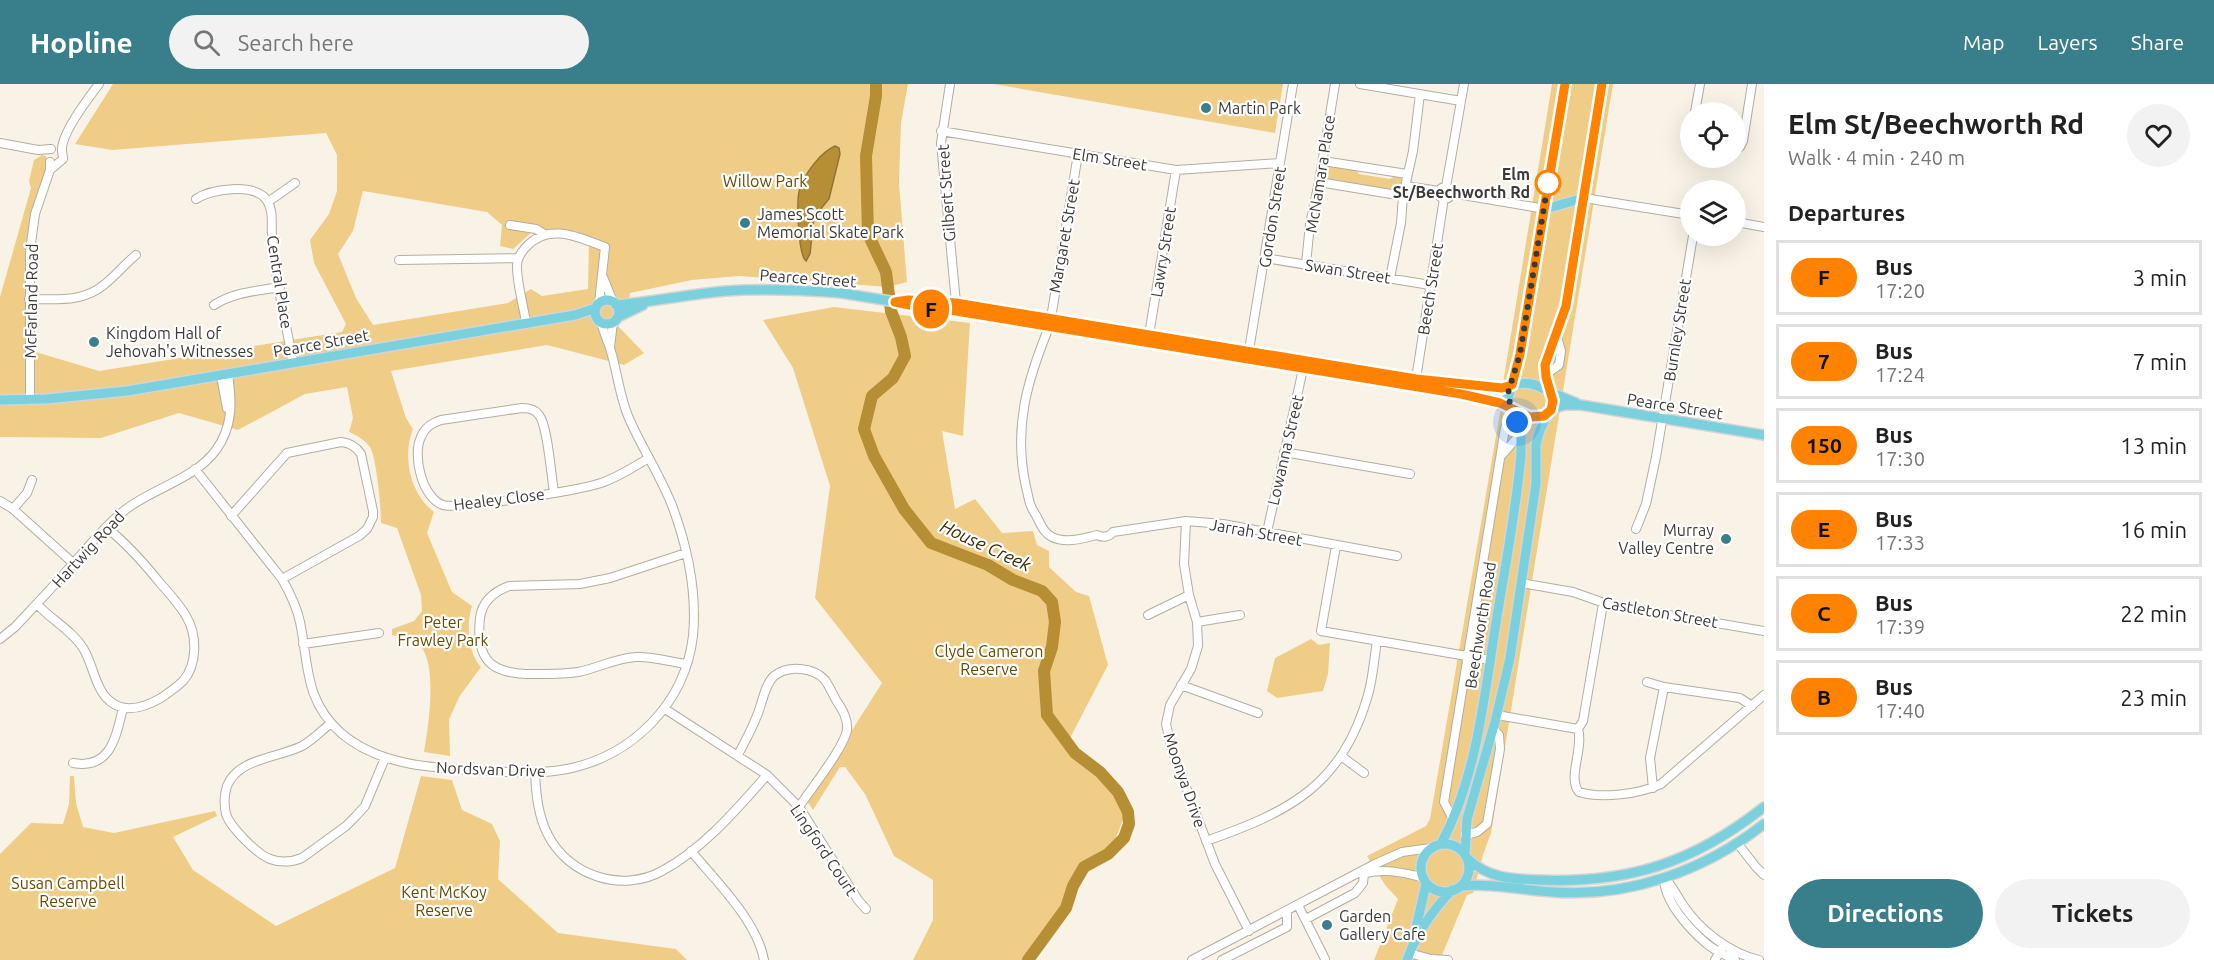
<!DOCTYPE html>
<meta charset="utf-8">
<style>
body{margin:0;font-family:Ubuntu,sans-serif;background:#f2f2f2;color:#222;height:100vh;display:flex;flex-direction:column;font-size:22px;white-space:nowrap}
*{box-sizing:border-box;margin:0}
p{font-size:20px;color:#767676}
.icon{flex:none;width:33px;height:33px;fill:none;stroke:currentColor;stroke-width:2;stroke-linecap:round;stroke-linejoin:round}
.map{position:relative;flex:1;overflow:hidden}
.drawer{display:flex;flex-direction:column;background:#fff;width:450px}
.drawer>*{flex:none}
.badge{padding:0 12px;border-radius:20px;font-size:21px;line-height:39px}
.buttons{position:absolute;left:1680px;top:18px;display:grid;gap:12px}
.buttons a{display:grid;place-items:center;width:66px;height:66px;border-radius:50%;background:#fff;box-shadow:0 6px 24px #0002;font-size:30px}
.you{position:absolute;width:30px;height:30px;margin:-15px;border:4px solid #fff;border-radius:50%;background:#1a73e8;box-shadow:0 0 0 9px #1a73e833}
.map>.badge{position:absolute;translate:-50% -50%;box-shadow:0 0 0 3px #fff}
h2{padding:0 24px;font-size:22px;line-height:54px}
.round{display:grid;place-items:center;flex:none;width:63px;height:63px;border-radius:32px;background:#f2f2f2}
.head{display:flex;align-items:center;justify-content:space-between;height:102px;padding:0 24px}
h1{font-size:28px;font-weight:600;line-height:45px}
.button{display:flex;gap:12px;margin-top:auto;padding:12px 24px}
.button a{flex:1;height:69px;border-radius:36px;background:#397f8b;color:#fff;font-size:24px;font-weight:600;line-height:69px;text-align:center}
.button a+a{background:#f2f2f2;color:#222}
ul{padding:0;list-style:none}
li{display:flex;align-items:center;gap:18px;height:75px;margin:0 12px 9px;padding:0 12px;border:3px solid #e0e0e0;border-radius:0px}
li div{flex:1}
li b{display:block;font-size:22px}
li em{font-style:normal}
li .badge{min-width:66px;font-weight:700;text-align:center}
header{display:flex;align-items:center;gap:36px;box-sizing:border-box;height:84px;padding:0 30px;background:#397f8b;color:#fff}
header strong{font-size:28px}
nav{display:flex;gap:33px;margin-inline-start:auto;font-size:21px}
.search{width:420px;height:54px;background:#f2f2f2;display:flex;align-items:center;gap:15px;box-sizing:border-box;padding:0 21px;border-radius:33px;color:#767676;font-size:22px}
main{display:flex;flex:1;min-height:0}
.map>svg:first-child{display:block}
</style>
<header>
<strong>Hopline</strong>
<div class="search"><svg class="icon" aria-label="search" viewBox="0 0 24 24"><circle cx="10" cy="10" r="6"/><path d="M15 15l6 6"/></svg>Search here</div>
<nav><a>Map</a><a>Layers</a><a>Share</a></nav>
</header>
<main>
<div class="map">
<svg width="1764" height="876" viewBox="0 0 1764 876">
<rect width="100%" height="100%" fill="#f9f3e7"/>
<!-- green -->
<path fill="#f0cd87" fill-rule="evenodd" d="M113 0H908L901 39 899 99 907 198 888 203 739 192 692 196 630 209 625 234 617 241 644 269 624 281 547 261 391 287 406 334 413 345C402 373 410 410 434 428L427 449 452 508 472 522C466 541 468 569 481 583L459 613 449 636 450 672 424 668C428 645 439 576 418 560 412 555 400 553 392 551V545L414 537 422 527 421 511 397 444 381 439C381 422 377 380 371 365 366 356 358 352 349 348L353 334 347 303 305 310 238 346 179 329 101 354 0 353V213L31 104 29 97 34 76 42 71 46 72 48 78 29 141 26 167V265L99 287 342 248 346 240 314 179 310 156 329 130 337 107V71L326 49 112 66 75 60ZM363 107 487 128 502 141 500 162 513 165 532 148 589 154 588 205 542 212 531 205 508 219 373 241 356 214 338 170 353 147Z
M993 0H1283L1275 49Z
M1552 0H1613L1491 749 1483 771 1473 809 1467 811 1440 876H1374L1398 815 1385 801 1367 772 1426 742 1430 735 1500 329 1504 293Z
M1327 81 1355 84 1359 90 1390 95 1393 93 1390 90 1401 93 1402 97 1399 108 1326 96 1324 89Z
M834 223 970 239 963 352 942 347 955 425 975 415 1002 449 1033 447 1037 461 1049 467V483L1076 508 1089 512 1108 581 1069 656 1088 683 1106 700 1123 722 1125 731 1112 763 1086 786 1042 854 1022 876H913L933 836V796L894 772 865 710 845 683H840L813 726 807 717 882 599 815 514 830 402 793 284 763 236Z
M1311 555 1319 561 1330 559 1328 590 1323 607 1277 614 1267 607 1275 574Z
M70 692H74L76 719 83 743 114 749 215 727 217 732 173 753 193 786 276 842 395 784 421 692 452 696 462 726 492 740 500 757 498 795 558 849 676 865 687 876H0V770L31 739 63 740 69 720Z"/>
<!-- water -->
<path fill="#b68e33" stroke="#917534" stroke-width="1.5" d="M835 62 839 64 840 70 829 115 814 133 810 170 806 177C798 170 796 115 800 104 806 88 820 69 835 62Z"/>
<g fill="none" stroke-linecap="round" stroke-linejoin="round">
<!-- river -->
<path stroke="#b68e33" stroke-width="12" d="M876 0V12L866 72 868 150 886 188 891 227 901 253 905 272 893 294 872 312 864 345 874 372 904 425 931 459 988 481 1013 496 1042 507 1052 518 1055 538 1052 563 1044 587 1047 631 1075 669 1100 688 1118 708 1128 728 1129 740 1124 754 1108 770 1084 783 1073 802 1066 824 1028 876"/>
<defs>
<path id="minor" d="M950 0 941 59 956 219
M1360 0 1461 17
M1695 28 1700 0
M941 47 1176 86 1280 79
M0 59 38 66 51 65
M1736 66 1740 63 1743 57 1752 0
M1323 77 1407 90
M50 86 63 75C63 72 62 69 62 66 61 50 89 13 99 0
M1319 98 1403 112
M1406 102 1439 107
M1446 103 1464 0
M1439 109a6 6 0 1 1 12 0a6 6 0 1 1-12 0Z
M1451 109 1545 125
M1584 114 1690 131
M196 115C211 105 253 99 266 115 274 126 271 138 272 151 274 192 286 238 293 279
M268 118 295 99
M1736 138 1764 143
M510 141 536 145 544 150
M1265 174 1430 201
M399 176 518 174
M1306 180 1310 140 1319 98 1335 0
M603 193 613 218
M1390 194 1401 139 1403 112 1413 67 1420 10
M29 215C56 215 83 219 105 200 116 191 125 180 136 171
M214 221C233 208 258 207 280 203
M1051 234 1078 70
M526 238C523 220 517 200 517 182 517 174 521 168 527 162 549 138 580 154 605 163L599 219
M1049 243C1027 297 1013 344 1026 403 1029 413 1028 419 1034 428 1040 437 1042 448 1052 453 1066 460 1084 454 1097 451 1103 454 1109 453 1113 448L1186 437 1223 440 1397 472
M1149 251 1176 86
M610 263 613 238
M1249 266 1293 0
M1545 291 1559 281 1561 267 1556 250
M221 292 227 324
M1416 295 1444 114
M30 316V167L35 130 50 86V78
M1284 368 1410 390
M1502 371 1521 349
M195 385 282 495C290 509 297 523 300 538 309 581 304 616 341 649 377 680 428 684 474 686 504 688 537 691 567 685 632 672 685 620 693 552 697 509 688 465 673 424 661 392 641 363 628 332 619 310 617 286 610 264 607 255 603 247 601 238
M554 408C551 392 548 342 539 331 535 325 529 324 522 324L441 336C432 339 425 343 421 353 412 371 422 414 443 421 459 426 580 406 601 399 619 393 633 383 649 374
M0 417 13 425 73 479
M13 425 27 409 32 396
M231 432 287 369 341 358C350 359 356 362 361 370L373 427V433L367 445 359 452 282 495
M1186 437 1184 480 1189 511 1197 538 1198 562 1191 585 1170 621 1166 640 1172 666 1215 780 1249 847
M1636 445 1646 420 1656 373 1693 152
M1267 448 1303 285
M1336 462 1321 547 1490 576
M686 469 610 494 580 500 509 502C493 508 482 518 480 534 475 580 495 591 537 590 551 590 565 590 578 588 598 584 616 574 636 573 653 572 670 578 686 580
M1521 499 1573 508 1610 521 1764 547
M37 520C51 536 72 546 83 564 94 581 95 609 114 620 129 629 147 622 161 614 168 609 177 603 183 597 198 580 197 550 186 532 179 520 169 509 160 499 144 479 126 459 106 443
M1603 520 1583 637 1578 645C1584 664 1567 694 1579 708 1601 715 1640 710 1661 700L1764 611
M1148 531 1189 511
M1197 538 1240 531
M0 555 15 543C37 520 59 496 80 472 94 456 108 439 125 426 153 404 195 395 216 366 233 343 232 317 228 291
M303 560 379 549
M1647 598 1664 603
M1181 601 1258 629
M665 625 767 691 799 723 858 816 866 825
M1497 631 1578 645
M331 639C321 647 313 656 302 662 278 674 238 674 227 702 224 711 224 721 226 730 230 743 257 770 270 775 281 779 292 778 302 774L346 742 356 732 365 722 385 674
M738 671C744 659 751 647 756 634 762 622 764 601 774 592 788 581 813 583 825 596 829 602 833 610 836 616 842 625 848 634 847 646 844 664 810 706 799 723
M1341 672 1364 689
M73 679C111 686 116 652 123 624
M535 688C536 710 538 732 548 751 569 792 622 809 662 787 704 764 736 726 767 691
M1653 704 1650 674 1664 603 1740 614 1752 622
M1453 735 1444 718 1505 344
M1465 751 1477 748 1487 740 1500 665 1499 651 1493 644
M1206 757C1289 728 1342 702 1368 611 1373 594 1374 575 1377 557
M1738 760 1756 783 1764 791
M691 767C716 797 757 837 764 876
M1362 790C1382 784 1401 788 1421 793
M1664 794C1673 802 1676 811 1683 821 1700 846 1729 869 1759 876
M1664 794C1664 817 1689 845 1707 860 1715 867 1726 871 1735 876
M1298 821 1325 875
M1306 835 1355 809 1363 799 1364 790
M1409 869 1431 875 1448 876
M1192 876 1373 781 1402 768 1431 764
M1222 876 1287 843V827
M1715 876 1722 864"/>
<path id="major" d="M1545 125 1584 114
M595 228a12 12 0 1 1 24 0a12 12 0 1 1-24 0Z
M904 217 956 219 1416 295 1496 305 1511 302
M616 221C653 218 689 210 726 207 765 204 802 206 841 209L1414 302 1484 315 1512 325
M618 233 643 221
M1512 301 1520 270 1565 0
M1550 308 1576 319
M0 316 46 315 127 307 575 231 596 224
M1551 325 1565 321H1581L1764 351
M1548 329C1537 337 1523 332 1512 325L1508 314 1512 301C1526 297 1537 300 1550 308
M1421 784a24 24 0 1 1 48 0a24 24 0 1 1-48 0Z
M1441 760C1477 693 1484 613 1496 539 1505 483 1516 428 1521 371V349L1512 326
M1465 770 1467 735 1495 638 1510 574 1536 400V360L1540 346 1553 319 1546 295 1545 281 1566 222 1602 0
M1468 775C1488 794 1511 795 1537 796 1628 800 1693 779 1764 723
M1461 802C1491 799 1521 806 1552 808 1628 814 1704 787 1764 740
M1413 857 1426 800
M1407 876C1416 850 1433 826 1452 806"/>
</defs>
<!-- minor casing -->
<use href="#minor" stroke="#b3ada2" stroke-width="10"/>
<!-- major casing -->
<use href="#major" stroke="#d4d4d3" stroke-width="12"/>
<!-- minor -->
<use href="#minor" stroke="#fff" stroke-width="8"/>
<!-- major -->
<use href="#major" stroke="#7ad1dd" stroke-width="9"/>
</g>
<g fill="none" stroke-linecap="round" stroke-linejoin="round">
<defs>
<path id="line" d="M1565 0 1520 270 1512 301 1502 304 1416 295 956 219 908 216 895 218 919 223 956 227 1461 310 1500 319 1530 333 1544 332 1551 326 1553 317 1546 293 1545 281 1566 222 1602 0"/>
</defs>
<!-- line casing -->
<use href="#line" stroke="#fff" stroke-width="14"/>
<!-- line -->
<use href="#line" stroke="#ff8200" stroke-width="9"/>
<!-- walk -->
<path stroke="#3c3a36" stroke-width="6" stroke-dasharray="0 10.8" d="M1517 338 1510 320 1508 309 1520 270 1548 99"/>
</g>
<!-- markers -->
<g fill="#397f8b" stroke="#fff" stroke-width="2">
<circle cx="1206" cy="24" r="6"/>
<circle cx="745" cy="139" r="6"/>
<circle cx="94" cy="258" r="6"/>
<circle cx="1726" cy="455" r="6"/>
<circle cx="1327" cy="841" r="6"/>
</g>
<circle fill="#fff" stroke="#ff8200" stroke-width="3" cx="1548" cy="99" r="12"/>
<g text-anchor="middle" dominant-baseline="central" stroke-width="4.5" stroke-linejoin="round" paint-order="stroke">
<!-- poi labels -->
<g font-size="16" fill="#3c3a36" stroke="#fff" text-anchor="start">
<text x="1218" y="24">Martin Park</text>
<text x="757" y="130">James Scott<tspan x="757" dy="18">Memorial Skate Park</tspan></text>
<text x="106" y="249">Kingdom Hall of<tspan x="106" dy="18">Jehovah's Witnesses</tspan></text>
<text x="1714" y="446" text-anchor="end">Murray<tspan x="1714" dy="18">Valley Centre</tspan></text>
<text x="1339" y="832">Garden<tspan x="1339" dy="18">Gallery Cafe</tspan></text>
</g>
<!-- street labels -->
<g font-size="16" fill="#3c3a36" stroke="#fff">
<text transform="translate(1110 75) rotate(9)">Elm Street</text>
<text transform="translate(1320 90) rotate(-81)">McNamara Place</text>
<text transform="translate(946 109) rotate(-94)">Gilbert Street</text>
<text transform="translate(1272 133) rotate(-81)">Gordon Street</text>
<text transform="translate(1064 152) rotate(-80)">Margaret Street</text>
<text transform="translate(1163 168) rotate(-81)">Lawry Street</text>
<text transform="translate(1348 187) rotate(9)">Swan Street</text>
<text transform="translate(808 194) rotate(4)">Pearce Street</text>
<text transform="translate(280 198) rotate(81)">Central Place</text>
<text transform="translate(1430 205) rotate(-81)">Beech Street</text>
<text transform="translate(31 217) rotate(-89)">McFarland Road</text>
<text transform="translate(1677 246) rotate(-81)">Burnley Street</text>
<text transform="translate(321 259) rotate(-10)">Pearce Street</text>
<text transform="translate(1675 322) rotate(9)">Pearce Street</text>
<text transform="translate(1285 366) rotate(-77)">Lowanna Street</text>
<text transform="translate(499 415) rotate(-7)">Healey Close</text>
<text transform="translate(1256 448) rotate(10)">Jarrah Street</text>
<text transform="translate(88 465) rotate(-47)">Hartwig Road</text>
<text transform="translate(1660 528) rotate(10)">Castleton Street</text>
<text transform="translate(1480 541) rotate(-81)">Beechworth Road</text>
<text transform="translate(491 685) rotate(2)">Nordsvan Drive</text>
<text transform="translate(1185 696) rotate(71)">Moonya Drive</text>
<text transform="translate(824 766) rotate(56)">Lingford Court</text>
</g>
<!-- stop labels -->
<g font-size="16" font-weight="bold" fill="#3c3a36" stroke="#fff" text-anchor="end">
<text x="1530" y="90">Elm<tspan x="1530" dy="18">St/Beechworth Rd</tspan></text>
</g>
<!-- park labels -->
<g font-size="16" fill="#674b01" stroke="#fff">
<text x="765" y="97">Willow Park</text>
<text x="443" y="538">Peter<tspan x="443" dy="18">Frawley Park</tspan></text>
<text x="989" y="567">Clyde Cameron<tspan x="989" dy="18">Reserve</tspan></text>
<text x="68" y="799">Susan Campbell<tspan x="68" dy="18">Reserve</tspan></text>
<text x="444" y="808">Kent McKoy<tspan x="444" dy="18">Reserve</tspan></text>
</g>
<!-- water labels -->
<g font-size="18" font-style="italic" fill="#3b2a02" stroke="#fff">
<text transform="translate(986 461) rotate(25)">House Creek</text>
</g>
</g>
</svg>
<div class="buttons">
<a><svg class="icon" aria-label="locate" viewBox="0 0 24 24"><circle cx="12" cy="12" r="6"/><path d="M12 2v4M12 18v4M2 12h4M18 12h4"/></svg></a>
<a><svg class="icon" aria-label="layers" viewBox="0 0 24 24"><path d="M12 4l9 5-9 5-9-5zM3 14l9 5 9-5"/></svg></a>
</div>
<div class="you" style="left:1517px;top:338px"></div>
<b class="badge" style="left:931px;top:225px;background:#ff8200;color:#111">F</b>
</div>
<section class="drawer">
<div class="head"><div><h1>Elm St/Beechworth Rd</h1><p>Walk · 4 min · 240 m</p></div><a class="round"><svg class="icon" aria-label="heart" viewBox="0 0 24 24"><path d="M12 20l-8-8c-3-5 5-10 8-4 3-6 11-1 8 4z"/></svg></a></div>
<h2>Departures</h2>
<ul>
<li><span class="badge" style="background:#ff8200;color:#111">F</span><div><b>Bus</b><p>17:20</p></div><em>3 min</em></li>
<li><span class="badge" style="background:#ff8200;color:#111">7</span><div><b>Bus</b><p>17:24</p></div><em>7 min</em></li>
<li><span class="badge" style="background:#ff8200;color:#111">150</span><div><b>Bus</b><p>17:30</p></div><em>13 min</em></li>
<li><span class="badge" style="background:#ff8200;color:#111">E</span><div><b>Bus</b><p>17:33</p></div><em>16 min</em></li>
<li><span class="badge" style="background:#ff8200;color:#111">C</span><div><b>Bus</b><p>17:39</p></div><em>22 min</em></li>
<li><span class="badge" style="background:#ff8200;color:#111">B</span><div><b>Bus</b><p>17:40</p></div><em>23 min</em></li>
</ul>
<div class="button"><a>Directions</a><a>Tickets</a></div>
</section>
</main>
